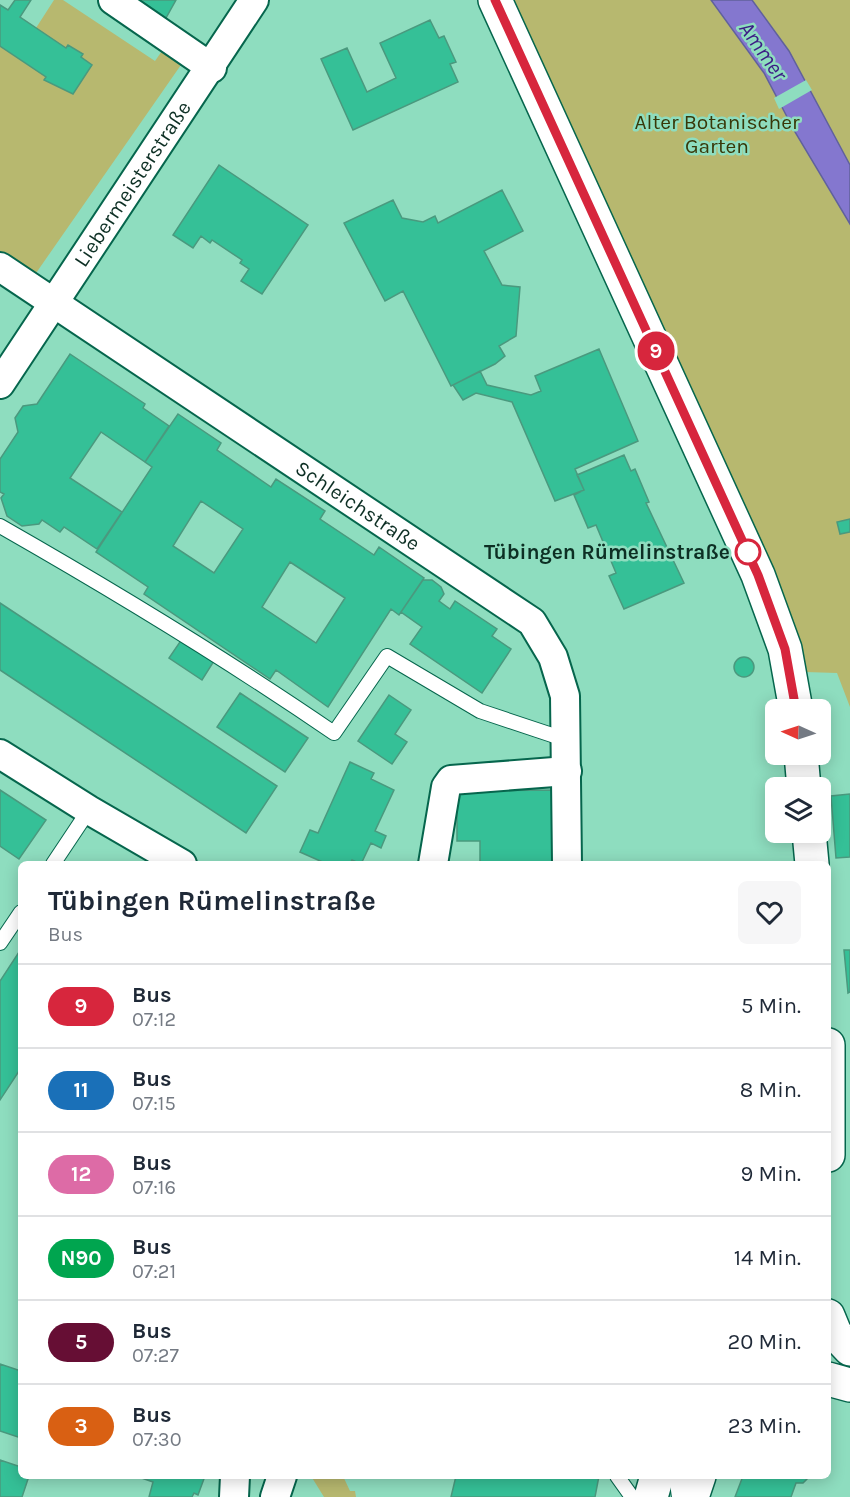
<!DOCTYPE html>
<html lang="de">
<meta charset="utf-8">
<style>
body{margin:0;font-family:Karla,sans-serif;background:#f6f6f7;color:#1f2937;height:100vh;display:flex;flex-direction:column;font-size:22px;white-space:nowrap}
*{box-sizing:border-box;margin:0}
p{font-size:20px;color:#747a83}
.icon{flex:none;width:33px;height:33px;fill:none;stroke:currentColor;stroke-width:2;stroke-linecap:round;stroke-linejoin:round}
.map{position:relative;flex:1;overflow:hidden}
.drawer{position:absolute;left:18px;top:861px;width:813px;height:618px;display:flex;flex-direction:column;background:#fff;border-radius:9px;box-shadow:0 3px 15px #0003}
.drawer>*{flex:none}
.badge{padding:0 12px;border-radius:20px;font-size:21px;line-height:39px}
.needle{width:39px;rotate:273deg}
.fabs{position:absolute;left:765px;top:699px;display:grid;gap:12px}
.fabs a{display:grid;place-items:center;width:66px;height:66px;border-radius:9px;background:#fff;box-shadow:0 3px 15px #0003;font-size:30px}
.map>.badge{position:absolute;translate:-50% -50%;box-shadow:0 0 0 3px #fff}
.round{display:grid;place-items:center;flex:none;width:63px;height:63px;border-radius:9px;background:#f6f6f7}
.summary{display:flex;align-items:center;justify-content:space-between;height:102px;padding:0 30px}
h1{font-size:28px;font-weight:700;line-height:45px}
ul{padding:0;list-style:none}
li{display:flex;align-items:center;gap:18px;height:84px;padding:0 30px;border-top:2px solid #e0e1e3}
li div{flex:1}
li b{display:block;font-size:22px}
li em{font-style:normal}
li .badge{min-width:66px;font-weight:700;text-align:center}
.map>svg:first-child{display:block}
</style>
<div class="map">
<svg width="850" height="1497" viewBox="0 0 850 1497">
<rect width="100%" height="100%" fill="#8eddbf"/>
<!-- green -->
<path fill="#b7b86f" d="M54 0H63L155 61 164 48 183 62 34 276 0 254V46L46 77 45 80 73 94 92 65 81 57 82 54 68 45 66 48 36 28Z
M510 0H850V707L837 673 805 672 785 600Z
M311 1476H343L350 1491H355L356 1497H324Z"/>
<!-- water -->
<path fill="#8477cf" stroke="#60619c" stroke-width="1.5" d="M711 0H752L789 51 850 165V224L795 132 764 73Z"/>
<!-- pier -->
<path fill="#8eddbf" d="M806 80 812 90 779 109 774 98Z"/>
<!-- building -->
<path fill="#35c097" stroke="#4a997e" stroke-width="1.5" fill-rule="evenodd" d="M15 0H31L20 17 66 48 68 45 83 54 81 57 92 65 73 94 44 80 46 77 0 46V5L8 10Z
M132 0H176L166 18 147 5 143 2 140 6Z
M430 20 439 38 444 36 456 62 450 64 458 82 353 130 321 59 347 48 367 92 396 78 380 43Z
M219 165 308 225 262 294 241 281 249 269 240 263 242 260 212 240 210 243 201 236 193 248 173 235Z
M502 190 523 231 484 251 502 285 520 287 516 336 499 346 505 356 495 364 451 386 403 291 385 301 344 223 393 200 402 218 423 222 435 216 438 223Z
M599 349 638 441 575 469 584 490 555 501 512 402 476 393 463 400 453 385 480 371 487 385 531 395 541 391 535 376Z
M70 354 145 404 143 408 169 426 145 462 101 432 70 478 122 512 97 549 64 527 60 532 42 520 39 524 22 526 7 516 1 498 4 494 0 492V459L18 432 15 418 23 406 37 404Z
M178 414 221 443 217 450 271 487 276 479 325 511 320 519 374 555 379 547 424 578 399 615 391 609 328 707 276 670 270 679 144 594 148 587 96 552 152 467 145 462ZM201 501 243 529 214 573 173 546ZM290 562 345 598 316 643 262 607Z
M624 455 631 471 635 469 649 502 646 503 684 583 624 609 609 576 616 573 596 525 588 528 574 495 584 490 577 475Z
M850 519V532L840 534 837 522Z
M423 580H432L441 587 444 594 439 601 450 609 455 601 497 629 492 636 511 649 482 693 410 644 422 627 401 612Z
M0 603 277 786 246 833 0 670Z
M182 639 214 661 202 680 169 658Z
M734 667a10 10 0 1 1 20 0a10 10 0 1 1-20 0Z
M240 693 308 738 285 772 217 727Z
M389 695 411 710 395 734 407 742 392 764 358 741Z
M350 762 374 773 371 779 394 790 375 831 386 836 381 848 371 843 361 864 352 860 350 864H327L300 852 310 830 318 833Z
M0 790 46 820 19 859 0 846Z
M554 790V864H480V841H457V791Z
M850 794V857L836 858 831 796Z
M21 949V1068L0 1100V981Z
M844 950H850V992L848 993Z
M0 1364 21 1371V1438L0 1431Z
M0 1460 21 1467V1476H29L22 1497H0Z
M136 1476H205L198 1495 194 1493 192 1497H149L153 1482Z
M456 1476H599L595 1497H451Z
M743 1476H806L807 1479 803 1483H796L791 1497H735Z"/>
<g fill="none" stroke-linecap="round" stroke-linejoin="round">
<defs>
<path id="service" d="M0 526C114 591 226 659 334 733L387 656 480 711 567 740
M53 864 89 810
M0 943 21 912
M617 1476 632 1497
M676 1476 679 1497"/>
<g id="minor">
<path d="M113 0 212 68"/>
<path id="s1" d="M0 267 532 622 553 657 565 696 567 864"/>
<path id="s2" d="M0 384 254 0"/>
<path d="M0 754 89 810 182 864"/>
<path d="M433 864 446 787 451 780 567 771"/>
<path d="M234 1497 235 1476"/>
<path d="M275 1497 282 1476"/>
</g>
<path id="tertiary" d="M651 1497 657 1476
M692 1497 699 1476"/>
<path id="secondary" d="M495 0 758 575 785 649 796 710
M801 754 804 788
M809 832 812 864
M828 1045V1155
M828 1316 835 1333 850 1349
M828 1379 850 1385"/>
</defs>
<!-- service casing -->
<use href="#service" stroke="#06664d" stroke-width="16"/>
<!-- minor casing -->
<use href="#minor" stroke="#06664d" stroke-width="32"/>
<!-- tertiary casing -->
<use href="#tertiary" stroke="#06664d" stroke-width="36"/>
<!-- secondary casing -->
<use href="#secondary" stroke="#06664d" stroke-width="36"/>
<!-- service -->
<use href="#service" stroke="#fff" stroke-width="14"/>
<!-- minor -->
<use href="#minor" stroke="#fff" stroke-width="28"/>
<!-- tertiary -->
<use href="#tertiary" stroke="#fff" stroke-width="33"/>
<!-- secondary -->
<use href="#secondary" stroke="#fff" stroke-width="33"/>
</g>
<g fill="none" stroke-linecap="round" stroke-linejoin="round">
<defs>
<path id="line" d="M495 0 758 575 785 649 796 710"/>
</defs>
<!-- line casing -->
<use href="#line" stroke="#fff" stroke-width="14"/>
<!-- line -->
<use href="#line" stroke="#d7263d" stroke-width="9"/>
</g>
<!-- markers -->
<circle fill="#fff" stroke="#d7263d" stroke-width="3" cx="748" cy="552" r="12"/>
<g text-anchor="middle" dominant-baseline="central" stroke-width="5" stroke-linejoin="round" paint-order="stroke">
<!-- park labels -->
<g font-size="21" fill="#383708" stroke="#8eddbf">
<text x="717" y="122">Alter Botanischer<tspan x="717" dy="24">Garten</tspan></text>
</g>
<!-- street labels -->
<g font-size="21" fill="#0d2f24" stroke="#8eddbf">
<text stroke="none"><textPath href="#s2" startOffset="240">Liebermeisterstraße</textPath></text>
<text stroke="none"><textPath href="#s1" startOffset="430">Schleichstraße</textPath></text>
</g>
<!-- stop labels -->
<g font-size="21" font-weight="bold" fill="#0d2f24" stroke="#8eddbf" text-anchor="end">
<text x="730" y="552">Tübingen Rümelinstraße</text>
</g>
<!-- water labels -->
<g font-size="22" font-style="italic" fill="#3c1c85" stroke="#8eddbf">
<text transform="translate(763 51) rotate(55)">Ammer</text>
</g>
</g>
</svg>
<div class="fabs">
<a><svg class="needle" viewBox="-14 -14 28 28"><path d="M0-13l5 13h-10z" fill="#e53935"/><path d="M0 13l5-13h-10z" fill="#747a83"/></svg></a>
<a><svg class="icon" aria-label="layers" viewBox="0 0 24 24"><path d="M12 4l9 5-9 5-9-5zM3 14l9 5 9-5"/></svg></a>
</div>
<b class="badge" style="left:656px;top:351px;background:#d7263d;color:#fff">9</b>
<section class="drawer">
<div class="summary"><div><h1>Tübingen Rümelinstraße</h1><p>Bus</p></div><a class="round"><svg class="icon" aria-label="heart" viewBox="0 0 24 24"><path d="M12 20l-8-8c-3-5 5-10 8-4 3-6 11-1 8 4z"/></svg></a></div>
<ul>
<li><span class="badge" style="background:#d7263d;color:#fff">9</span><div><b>Bus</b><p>07:12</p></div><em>5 Min.</em></li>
<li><span class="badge" style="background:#1a70b8;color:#fff">11</span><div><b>Bus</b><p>07:15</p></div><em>8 Min.</em></li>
<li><span class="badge" style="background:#dd6ba6;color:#fff">12</span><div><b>Bus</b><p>07:16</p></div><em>9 Min.</em></li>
<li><span class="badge" style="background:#00a54f;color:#fff">N90</span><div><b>Bus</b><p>07:21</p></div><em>14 Min.</em></li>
<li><span class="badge" style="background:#660e34;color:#fff">5</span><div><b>Bus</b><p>07:27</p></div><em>20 Min.</em></li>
<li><span class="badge" style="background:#d96013;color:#fff">3</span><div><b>Bus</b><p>07:30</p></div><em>23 Min.</em></li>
</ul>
</section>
</div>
